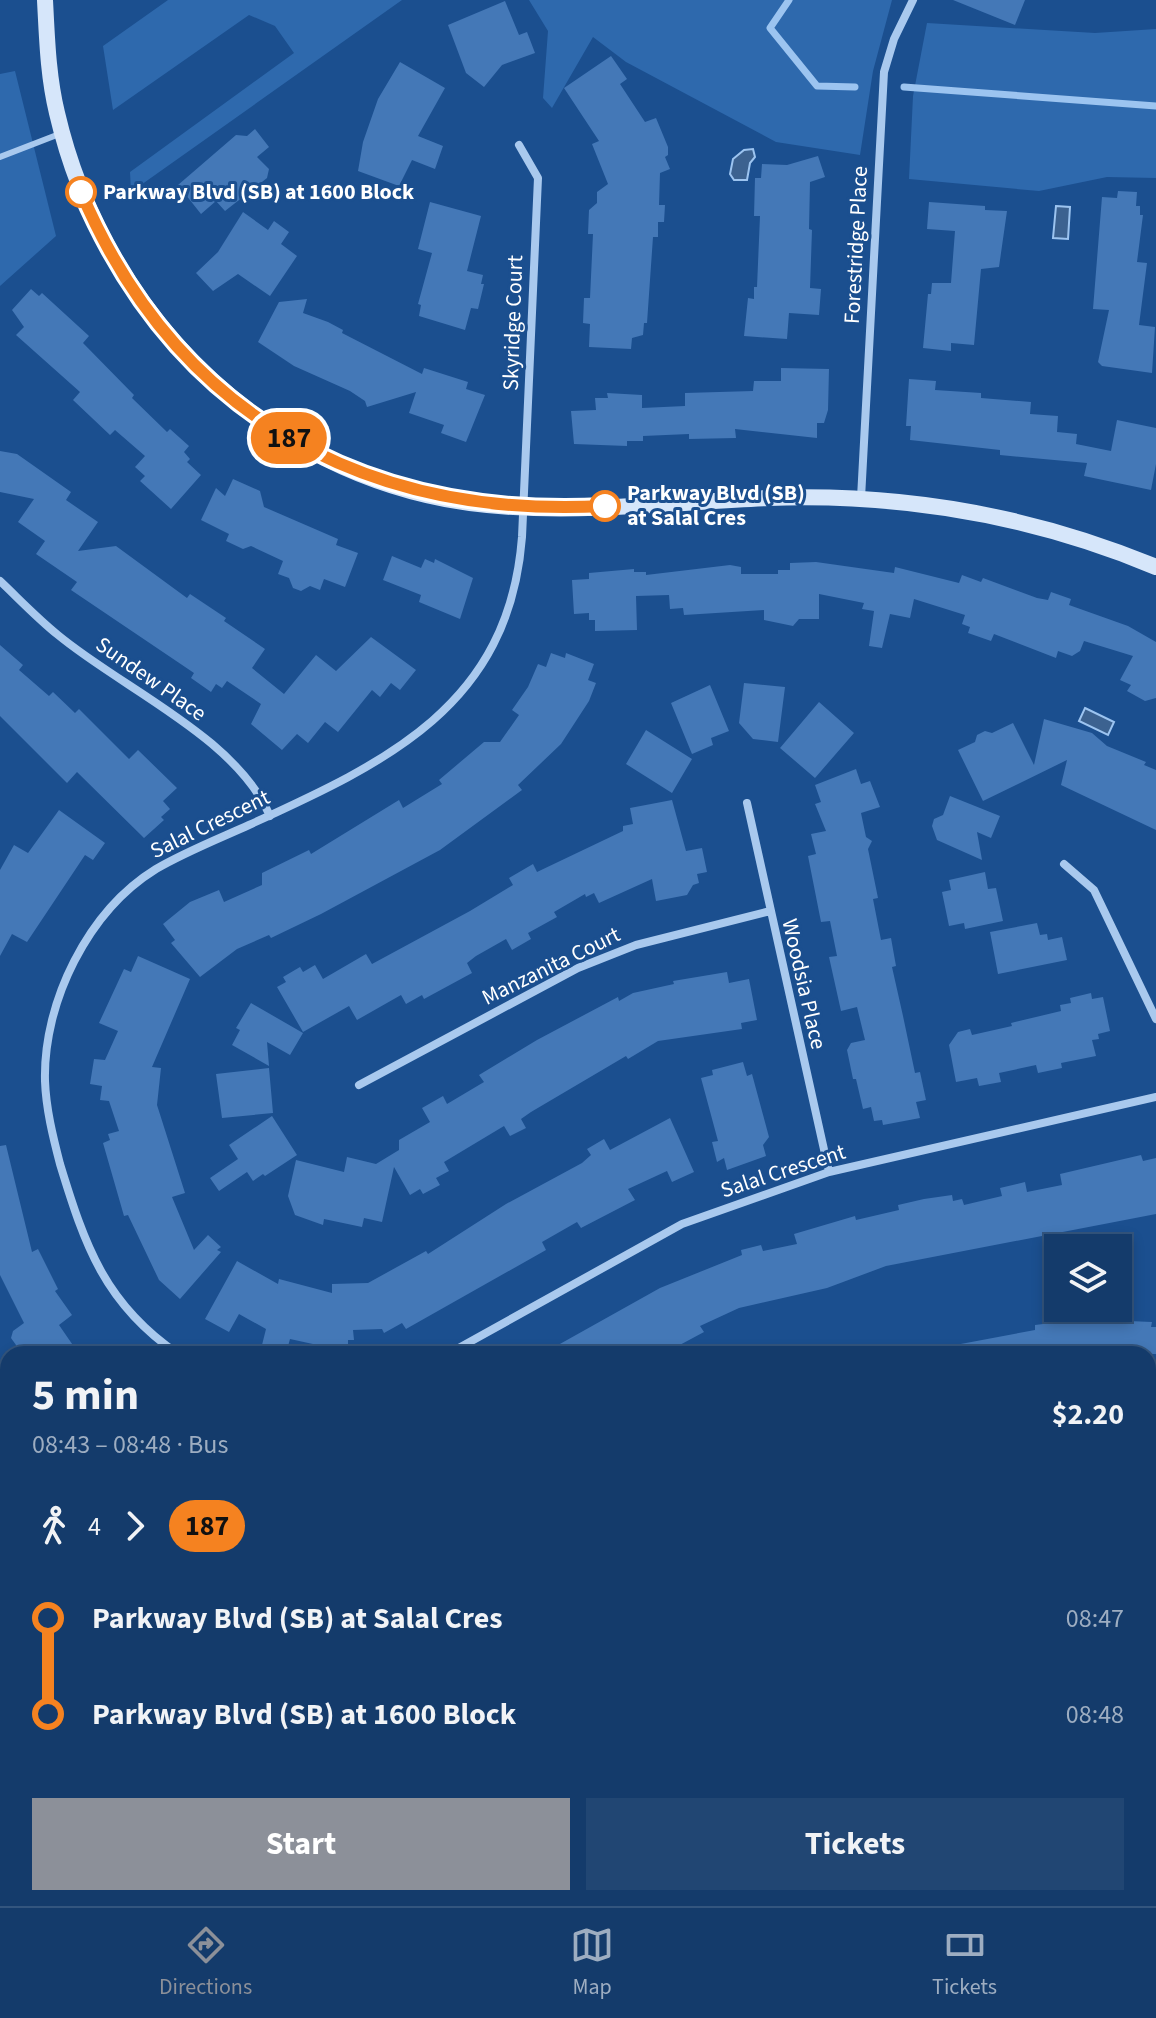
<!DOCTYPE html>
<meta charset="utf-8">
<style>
body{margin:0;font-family:"Source Sans 3",sans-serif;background:#214673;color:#f1f3f6;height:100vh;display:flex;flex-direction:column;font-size:30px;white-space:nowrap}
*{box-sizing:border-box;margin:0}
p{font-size:26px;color:#9dadc1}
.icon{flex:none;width:44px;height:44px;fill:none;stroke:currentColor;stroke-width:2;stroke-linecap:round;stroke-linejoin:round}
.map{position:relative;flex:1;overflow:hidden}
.side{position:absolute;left:0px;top:1346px;width:1156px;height:560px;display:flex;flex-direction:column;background:#143b6b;border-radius:24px 24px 0 0;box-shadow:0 4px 12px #0003,0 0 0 2px #33557e}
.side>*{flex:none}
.badge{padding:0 16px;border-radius:26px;font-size:28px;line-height:52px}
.controls{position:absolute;left:1044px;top:1234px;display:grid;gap:16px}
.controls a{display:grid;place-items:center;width:88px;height:88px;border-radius:0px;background:#143b6b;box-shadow:0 4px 12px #0003,0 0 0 2px #33557e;font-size:40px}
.map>.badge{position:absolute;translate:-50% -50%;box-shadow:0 0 0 4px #fff}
.legs{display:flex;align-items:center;gap:12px;height:88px;padding:0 32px;font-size:26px}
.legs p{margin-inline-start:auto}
.summary{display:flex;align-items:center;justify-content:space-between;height:136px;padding:0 32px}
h1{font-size:44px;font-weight:700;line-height:60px}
.action{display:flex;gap:16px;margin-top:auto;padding:16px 32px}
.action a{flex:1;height:92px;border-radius:0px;background:#8c9099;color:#fff;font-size:32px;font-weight:700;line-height:92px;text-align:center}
.action a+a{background:#214673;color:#f1f3f6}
ul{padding:0 32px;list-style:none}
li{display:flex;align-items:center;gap:28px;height:96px;font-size:30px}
li i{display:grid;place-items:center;width:12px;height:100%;margin:0 10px;background:currentColor}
li i::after{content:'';width:20px;height:20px;margin:-10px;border:6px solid;border-radius:50%;background:#143b6b}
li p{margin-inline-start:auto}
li:first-child i{background:linear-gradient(#0000 50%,currentColor 0)}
li:last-child i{background:linear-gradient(currentColor 50%,#0000 0)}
.tabs{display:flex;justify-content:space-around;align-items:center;height:112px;border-top:2px solid #33557e;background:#143b6b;font-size:22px;color:#9dadc1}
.tabs a{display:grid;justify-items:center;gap:4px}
.tabs .selected{color:#8c9099}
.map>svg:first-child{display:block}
</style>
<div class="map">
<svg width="1156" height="1906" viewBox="0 0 1156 1906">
<rect width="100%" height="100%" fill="#1b4f8f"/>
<!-- green -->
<path fill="#2e69ad" d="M168 0H402L131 192 130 172 294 53 275 26 249 15 113 110 103 46Z
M529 0H892L873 71 860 155 776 142 626 62 593 37 552 108 543 98 548 31Z
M927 23 1095 33 1156 29V178L1107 177 1039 191 909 179 913 96Z
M15 71 56 236 0 286V74Z
M0 1449 8 1471V1813L0 1815Z
M8 1816V1898H122L126 1906H0V1819Z
M1148 1838H1156V1906H919L940 1898H1148Z
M546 1898H684L677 1906H556Z
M767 1898H821L830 1906H758Z"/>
<!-- water -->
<path fill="#3c6290" stroke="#9cc4f0" stroke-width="2" d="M753 149 755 157 750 163 747 180H734L730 174 733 159 744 150Z
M1056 206 1070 207 1068 239 1053 238Z
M1085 708 1114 722 1108 735 1079 721Z"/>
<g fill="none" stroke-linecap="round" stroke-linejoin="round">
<!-- stream -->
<path stroke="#9cc4f0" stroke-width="7" d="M789 0 770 28 817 86 855 87
M904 87 1156 106
M0 1572 8 1579"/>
</g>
<!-- building -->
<path fill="#4478b7" d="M953 0H1025L1015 25Z
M505 1 519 35 527 32 535 53 502 65 484 87 466 73 448 25Z
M611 56 627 79 620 84 645 122 656 118 668 147V155L665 157 670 169 660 173 659 205H665L664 222H658V237H653L647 323H644L643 335 632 338 631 349 589 347 590 324 583 323 584 298H590L593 234H588L589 210 597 203V192L608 184 592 144 599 141 564 88Z
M400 62 445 88 418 136 443 146 435 169 412 160 399 186 358 171 363 142 378 99Z
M255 129 269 147 257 157 269 169 267 178 225 211 216 201 201 214 178 185 236 135 247 136Z
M818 156 825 177 810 182 809 229 812 230 810 288 821 289 819 315 789 313 787 339 744 336 748 298 754 299V287H757L760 216H754L755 178H761L762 164 787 165Z
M1118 191 1137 192 1136 206H1140V215H1143L1137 262 1147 263 1139 325 1155 327 1152 373 1102 366 1098 362 1109 310 1093 309 1102 197 1117 198Z
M430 202 481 216 467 271 483 275 481 284H484L478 309 471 308 465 330 419 316 421 305 418 304 432 253 418 249Z
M929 202 985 206V210L1007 211 999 267 981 269 974 345 951 343V351L923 348 928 294H931L932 283H951L955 231 927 229Z
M243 212 268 230 274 221 289 232 281 244 297 256 270 296 238 274 213 291 196 273 218 252Z
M31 289 39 296 42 293 89 336 83 343 134 395 132 398 167 432 170 429 189 446 184 452 190 459 187 462 201 475 171 509 140 481 145 476 135 467 145 456 115 430 110 435 73 400 80 392 16 335 24 327 12 310Z
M307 299 303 313 328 322 343 330 342 333 422 374 424 368 468 382 466 389 485 395 466 442 441 433 444 425 409 413 416 392 367 407 365 401 350 391 294 366 258 342 279 302Z
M781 368 829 369 828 410 824 423H817V438L735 429 736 438 689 439V434L643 436V441H627V446L574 444 571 411 596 410 595 398H608L607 393 642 395V408L685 406V393L753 391 754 381H781Z
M909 379 936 381 935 390 981 393V398L1031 402 1030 414 1058 416 1057 432 1077 434 1076 444 1111 451 1117 420 1156 428V464L1151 490 1084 476 1087 463 1000 455V450L910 440 911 426H906Z
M0 451 17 454 71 492 66 500 98 522 78 551 116 546 187 598 190 594 226 618 224 621 265 649 252 668 284 694 316 655 336 671 371 637 416 670 400 690 391 683 380 697 372 690 338 732 325 722 308 743 297 734 282 750 251 724 261 704 227 681 222 688 216 684 211 692 191 678 194 673 71 590 77 582 36 554 45 541 18 522 34 499 0 492Z
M233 479 260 491 264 507 338 539 336 545 358 553 345 587 324 579 320 590 310 586 301 591 293 588 289 578 278 574 283 561 251 546 243 549 226 541 229 534 201 520 216 488 225 496Z
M392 556 421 568 425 559 434 563 435 559 473 578 460 619 419 602 421 595 383 580Z
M816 562 894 573 895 567 959 583 962 575 981 582 983 578 1037 598 1048 600 1051 592 1071 599 1069 605 1128 626 1156 642V698L1145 701 1127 691 1131 685 1120 680 1133 656 1084 641 1080 651 1072 656 1058 651 1056 658 994 634 991 641 968 633 970 627 962 624 965 615 914 599 910 618 890 614 882 648 869 646 874 611 862 609 864 603 819 594V619H799L793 626 764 620V610L684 615 683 608 670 609 669 595 636 596 637 630 595 631V620H589V613L574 614 572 580 589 579V573L634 569V572H646V575L730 565 741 567V574H778V570H790V563Z
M0 645 23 665 19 670 49 696 53 692 75 713 79 709 129 759 138 750 177 788 163 801 170 809 161 817 164 820 144 838 77 772 67 783 0 716Z
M551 653 565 658 566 653 594 664 588 680 596 683 589 701 561 744 518 785 522 790 440 850 321 914 271 938 269 935 237 949 200 977 171 943 175 940 163 924 190 902 219 890 224 902 262 885V873L309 850 311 854 399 800 403 808 442 784 439 780 484 742H500L519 715 512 710 528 687 538 664 546 667Z
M744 683 785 687 778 742 753 739 739 723Z
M710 685 729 731 711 738 713 745 692 754 671 703Z
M819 702 854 733 815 778 780 748Z
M1044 719 1092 733 1107 746 1146 762 1144 765 1156 770V830L1061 785 1067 760 983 801 958 750 975 742 977 735 985 731 992 733 1013 723 1034 765Z
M646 730 692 759 672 793 626 764Z
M856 769 861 784 870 781 880 807 861 813 866 837 872 841 868 849 878 898 873 899 881 940 891 938 896 966 892 967 903 1016 915 1073 920 1072 926 1100 916 1102 920 1118 883 1125 882 1120 874 1121 871 1107 863 1109 856 1079H853L847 1050 851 1043 865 1040 857 1007 841 1011 829 957 837 956 830 921 821 922 808 856 816 854 811 834 826 831 815 804 821 802 815 785Z
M950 796 1000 816 991 838 977 832 982 860 937 840 932 826 934 819 943 815Z
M672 800 686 851 702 848 707 872 697 874 699 883 693 885 687 895 656 901 652 879 599 903 594 893 586 897 585 894 554 912 557 917 528 933 531 939 512 950 506 939 476 956 467 963 472 973 424 999 422 995 406 1004 401 995 357 1020 349 1006 303 1032 277 987 286 982 283 977 300 967 303 972 315 965 323 979 366 954 372 964 470 911 513 885 509 878 533 864 537 872 623 831V826L633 824 630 808Z
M59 810 105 843 93 860 85 855 27 942 12 934 0 956V870L14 845 28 853Z
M985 872 988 889 996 888 1003 921 965 929 964 923 949 926 942 892 951 890 949 880Z
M1037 923 1040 935 1047 934 1048 940 1062 937 1067 960 998 974 990 932Z
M138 956 190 979 152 1067 161 1068 157 1105 185 1193 172 1197 194 1250 208 1235 221 1247 217 1250 221 1252 180 1299 159 1280 128 1215 124 1216 103 1143 110 1140 108 1134 119 1131 109 1101 100 1100 102 1086 90 1084 94 1059 105 1060 118 1031 99 1023 124 969 131 972Z
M727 972 729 983 749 979 757 1020 741 1023 742 1029 658 1041 628 1059 626 1056 531 1112 521 1119 526 1128 510 1136 504 1126 444 1162 449 1171 436 1178 440 1185 423 1194 420 1189 410 1195 394 1167 382 1222 364 1218 362 1227 324 1219 323 1225 295 1215 288 1196 296 1160 344 1172 347 1157 376 1164 399 1150V1140L430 1122 422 1108 443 1096 447 1104 484 1082 479 1075 537 1040 618 997 619 1001 633 993 674 984 673 981Z
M1091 993 1092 999 1103 997 1110 1031 1098 1034 1099 1039 1092 1040 1096 1056 1061 1063 1062 1068 1038 1073 1036 1065 999 1073 1001 1082 979 1086 977 1078 956 1082 949 1045 958 1032 970 1029 972 1035 1012 1026 1011 1023 1061 1011 1060 1005 1071 1003 1070 998Z
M251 1003 303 1033 290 1055 267 1042 269 1066 232 1045 240 1030 236 1028Z
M743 1062 747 1076 752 1074 769 1137 763 1145 766 1156 727 1170 724 1158 717 1162 712 1142 718 1141 701 1078 713 1075 712 1070Z
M269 1068 273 1113 222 1118 216 1074Z
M272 1116 297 1155 265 1176 263 1174 253 1181 247 1172 219 1191 210 1178 238 1159 229 1145Z
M670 1118 694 1172 672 1182 667 1171 628 1189 635 1200 581 1228 577 1222 542 1242 546 1250 406 1329 402 1323 384 1333 382 1329 353 1330 354 1340H348V1353L322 1354V1346L290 1339 287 1350 262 1345 266 1329 239 1314 229 1332 205 1319 237 1261 278 1284 279 1279 332 1293V1284L368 1283 426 1251 428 1254 506 1204 582 1163 591 1155 587 1149 604 1139 610 1150Z
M6 1145 32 1252 38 1249 58 1289 55 1291 72 1315 59 1325 79 1354H15L16 1345 11 1338 13 1331 24 1323 0 1275V1146Z
M1141 1155 1143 1161 1156 1158V1214L886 1266 827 1288 739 1308 700 1326 704 1332 663 1354H542L660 1288 742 1255 741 1250 761 1245 763 1251 797 1244 794 1234 855 1216 856 1220 899 1210 898 1205 924 1199 952 1195 953 1201 962 1199 964 1205 1002 1196 1000 1188 1025 1182 1027 1192 1062 1185 1060 1174Z
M1100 1317 1105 1320 1152 1322 1151 1327H1156V1354H951L950 1346 1035 1330V1325Z"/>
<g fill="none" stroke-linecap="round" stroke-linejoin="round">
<!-- lane -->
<path stroke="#a9c9ee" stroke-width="6" d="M0 157 62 133"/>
<!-- street -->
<path stroke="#a9c9ee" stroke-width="8" d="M861 498 884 72 894 39 913 0
M0 581C19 599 38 619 58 635 123 689 236 737 270 816
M747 803 829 1172
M1064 864 1094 890 1156 1019
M359 1085 578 968 636 945 770 911
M178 1354C105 1304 85 1246 60 1164 53 1137 46 1109 45 1081 43 1002 88 911 156 869 185 852 218 839 249 825 387 762 509 706 522 537L538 178 519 145
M448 1354 682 1224 829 1172 1156 1097
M1148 1416 1156 1415
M1148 1698H1156
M706 1906 713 1898"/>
<!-- secondary -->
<path stroke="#d6e6fa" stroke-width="16" d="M45 0C47 38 48 76 57 113 103 312 264 475 470 503 568 516 669 502 768 498 903 493 1031 515 1156 567"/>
</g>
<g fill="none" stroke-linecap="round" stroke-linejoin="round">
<defs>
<path id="line-1" d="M81 192C176 416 366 519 605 506"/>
</defs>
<!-- line-1 casing -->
<use href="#line-1" stroke="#fff" stroke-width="18"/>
<!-- line-1 -->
<use href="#line-1" stroke="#f58220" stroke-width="12"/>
</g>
<!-- markers -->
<g fill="#fff" stroke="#f58220" stroke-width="4">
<circle cx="81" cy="192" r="14"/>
<circle cx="605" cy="506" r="14"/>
</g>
<g text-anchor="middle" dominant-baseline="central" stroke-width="6" stroke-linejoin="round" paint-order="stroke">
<!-- stop labels -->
<g font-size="22" font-weight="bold" fill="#fff" stroke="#1b4f8f" text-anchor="start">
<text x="103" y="192">Parkway Blvd (SB) at 1600 Block</text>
<text x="627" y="493">Parkway Blvd (SB)<tspan x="627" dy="25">at Salal Cres</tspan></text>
</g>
<!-- street labels -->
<g font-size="22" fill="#fff" stroke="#1b4f8f">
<text transform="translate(856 245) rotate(-87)">Forestridge Place</text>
<text transform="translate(513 323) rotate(-88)">Skyridge Court</text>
<text transform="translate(151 679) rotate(35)">Sundew Place</text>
<text transform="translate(210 824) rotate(-26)">Salal Crescent</text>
<text transform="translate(551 966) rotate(-26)">Manzanita Court</text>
<text transform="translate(804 984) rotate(77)">Woodsia Place</text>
<text transform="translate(783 1171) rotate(-18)">Salal Crescent</text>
</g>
</g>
</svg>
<div class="controls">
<a><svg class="icon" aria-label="layers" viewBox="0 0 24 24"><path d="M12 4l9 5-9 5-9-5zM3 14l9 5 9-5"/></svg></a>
</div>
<b class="badge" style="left:289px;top:438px;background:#f58220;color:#111">187</b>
<section class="side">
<div class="summary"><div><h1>5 min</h1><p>08:43 – 08:48 · Bus</p></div><b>$2.20</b></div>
<div class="legs"><svg class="icon" aria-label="walk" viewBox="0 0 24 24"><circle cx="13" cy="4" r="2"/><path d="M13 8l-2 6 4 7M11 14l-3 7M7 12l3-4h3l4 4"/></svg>4<svg class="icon" aria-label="forward" viewBox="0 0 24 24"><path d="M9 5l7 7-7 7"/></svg><b class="badge" style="background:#f58220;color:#111">187</b></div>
<ul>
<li><i style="color:#f58220"></i><b>Parkway Blvd (SB) at Salal Cres</b><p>08:47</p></li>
<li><i style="color:#f58220"></i><b>Parkway Blvd (SB) at 1600 Block</b><p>08:48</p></li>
</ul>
<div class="action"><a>Start</a><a>Tickets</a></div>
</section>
</div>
<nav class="tabs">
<a class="selected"><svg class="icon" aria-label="directions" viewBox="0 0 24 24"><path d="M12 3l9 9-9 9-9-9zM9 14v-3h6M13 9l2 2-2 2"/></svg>Directions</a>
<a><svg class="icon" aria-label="map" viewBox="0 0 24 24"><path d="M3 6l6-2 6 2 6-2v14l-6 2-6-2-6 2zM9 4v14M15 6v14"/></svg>Map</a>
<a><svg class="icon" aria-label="tickets" viewBox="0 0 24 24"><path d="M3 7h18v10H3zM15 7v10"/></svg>Tickets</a>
</nav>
